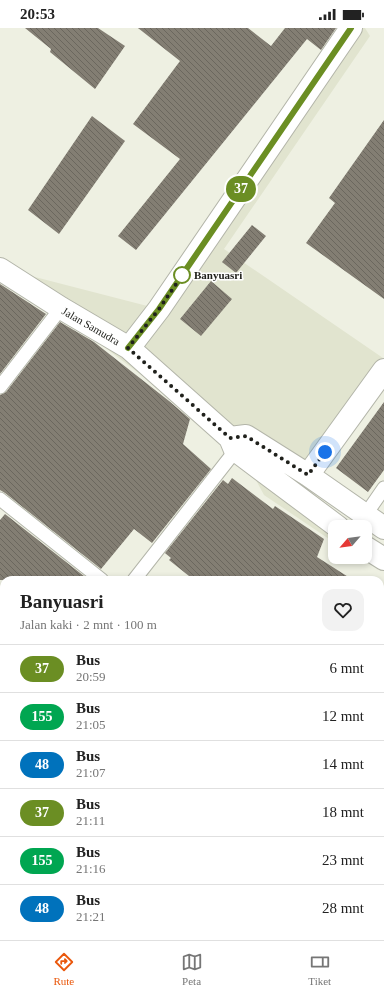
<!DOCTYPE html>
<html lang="id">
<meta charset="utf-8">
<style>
body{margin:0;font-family:"Times New Roman",serif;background:#f2f2f2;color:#222;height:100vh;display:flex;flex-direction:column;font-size:15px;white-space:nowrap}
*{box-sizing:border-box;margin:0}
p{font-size:13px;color:#767676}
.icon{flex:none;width:22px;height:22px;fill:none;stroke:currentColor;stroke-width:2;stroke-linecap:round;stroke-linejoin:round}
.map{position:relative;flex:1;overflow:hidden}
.side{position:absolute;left:0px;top:548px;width:384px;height:364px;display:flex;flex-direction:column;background:#fff;border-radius:12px 12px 0 0;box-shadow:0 2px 6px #0003}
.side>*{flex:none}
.badge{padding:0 8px;border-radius:13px;font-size:14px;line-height:26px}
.needle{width:26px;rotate:242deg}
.buttons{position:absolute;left:328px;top:492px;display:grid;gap:8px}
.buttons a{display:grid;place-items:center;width:44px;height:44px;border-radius:8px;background:#fff;box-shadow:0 2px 6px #0003;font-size:20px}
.you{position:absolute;width:20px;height:20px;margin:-10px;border:3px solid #fff;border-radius:50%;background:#1a73e8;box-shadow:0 0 0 6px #1a73e833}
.map>.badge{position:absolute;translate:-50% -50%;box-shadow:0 0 0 2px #fff}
.round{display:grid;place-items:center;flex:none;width:42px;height:42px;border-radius:12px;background:#f2f2f2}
.summary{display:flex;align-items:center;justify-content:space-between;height:68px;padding:0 20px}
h1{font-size:19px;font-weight:700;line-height:30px}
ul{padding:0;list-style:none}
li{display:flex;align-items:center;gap:12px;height:48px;padding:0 20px;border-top:1px solid #e0e0e0}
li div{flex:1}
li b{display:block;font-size:15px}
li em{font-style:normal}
li .badge{min-width:44px;font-weight:700;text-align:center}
.status{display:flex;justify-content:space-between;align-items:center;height:28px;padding:0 20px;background:#fff;direction:ltr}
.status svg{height:11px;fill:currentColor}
.menu{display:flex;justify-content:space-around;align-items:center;height:56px;border-top:1px solid #e0e0e0;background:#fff;font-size:11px;color:#767676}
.menu a{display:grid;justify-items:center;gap:2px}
.menu .current{color:#ea580c}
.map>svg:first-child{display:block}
</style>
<div class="status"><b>20:53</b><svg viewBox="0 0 49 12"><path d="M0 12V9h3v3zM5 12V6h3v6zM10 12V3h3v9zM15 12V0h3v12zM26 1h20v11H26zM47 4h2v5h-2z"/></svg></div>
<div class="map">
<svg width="384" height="912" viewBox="0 0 384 912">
<defs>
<pattern id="building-back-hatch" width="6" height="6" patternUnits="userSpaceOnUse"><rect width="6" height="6" fill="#837e73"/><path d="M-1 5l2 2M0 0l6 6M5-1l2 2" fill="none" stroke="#6b675e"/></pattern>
</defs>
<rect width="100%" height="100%" fill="#eef0e2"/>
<!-- built -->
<path fill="#e1e4cf" d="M351 0H365L370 8 224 221 383 330 296 458 304 466 350 497 348 499H335V515L264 467 239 421 0 240 159 281Z"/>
<!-- building -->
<path fill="url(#building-back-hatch)" d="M25 0H98L125 18 95 61 50 24 51 21Z
M138 0H248L271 18 285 0H336L321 22 307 11 136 222 118 208 180 131 133 96 180 33Z
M92 88 125 113 59 206 28 182Z
M384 92V271L306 215 335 175 329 170Z
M252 197 266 208 236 245 222 234Z
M211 253 232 271 201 308 180 291Z
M0 256 46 286 0 346Z
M60 294 94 314 169 373 190 391 183 416 211 441 152 515 134 501 101 541 5 465 0 462V367L6 364Z
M384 374V442L368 464 336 440Z
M232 450 273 481 275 478 324 511 317 529 353 552H194L169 532 171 530 165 525 223 452 228 456Z
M5 486 89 552H0V492Z"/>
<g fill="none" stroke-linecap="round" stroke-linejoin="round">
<defs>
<path id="service" d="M0 359 61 280
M0 471 102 552
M357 499 384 460
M134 552 239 418
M380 673 384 676
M380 799 384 802
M0 885 4 887
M40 908 47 912"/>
<path id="minor" d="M0 241 61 280 129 320 230 410 235 422 338 499
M129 320 159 281 351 0
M230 410 246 408 308 447 384 500
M308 447 384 342
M365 519 384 531"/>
</defs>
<!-- service casing -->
<use href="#service" stroke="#b3b5a9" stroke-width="15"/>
<!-- minor casing -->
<use href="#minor" stroke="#b3b5a9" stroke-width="24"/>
<!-- service -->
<use href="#service" stroke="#fff" stroke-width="13"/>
<!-- minor -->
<use href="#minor" stroke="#fff" stroke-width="22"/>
</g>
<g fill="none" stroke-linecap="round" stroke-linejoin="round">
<defs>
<path id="line" d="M128 320 159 281 351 0"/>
</defs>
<!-- line casing -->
<use href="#line" stroke="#fff" stroke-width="9"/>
<!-- line -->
<use href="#line" stroke="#6b8e23" stroke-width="6"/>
<!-- walk -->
<path stroke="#20211c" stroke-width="4" stroke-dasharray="0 7.2" d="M182 247 185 243 159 281 128 320 230 410 246 408 308 447 325 424"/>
</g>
<!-- markers -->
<circle fill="#fff" stroke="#6b8e23" stroke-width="2" cx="182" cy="247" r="8"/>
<g text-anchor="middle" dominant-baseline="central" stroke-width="3" stroke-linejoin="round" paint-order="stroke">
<!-- stop labels -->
<g font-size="11" font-weight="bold" fill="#20211c" stroke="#fff" text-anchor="start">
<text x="194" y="247">Banyuasri</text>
</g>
<!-- street labels -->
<g font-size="11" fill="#20211c" stroke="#fff">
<text transform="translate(91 298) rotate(30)">Jalan Samudra</text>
</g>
</g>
</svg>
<div class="buttons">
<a><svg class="needle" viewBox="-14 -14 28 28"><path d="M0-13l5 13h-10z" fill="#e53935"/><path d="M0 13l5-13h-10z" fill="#767676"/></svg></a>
</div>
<div class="you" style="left:325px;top:424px"></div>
<b class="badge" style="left:241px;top:161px;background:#6b8e23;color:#fff">37</b>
<section class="side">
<div class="summary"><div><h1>Banyuasri</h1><p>Jalan kaki · 2 mnt · 100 m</p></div><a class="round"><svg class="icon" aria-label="heart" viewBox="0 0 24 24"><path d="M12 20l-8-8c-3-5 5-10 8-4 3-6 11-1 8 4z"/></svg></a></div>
<ul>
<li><span class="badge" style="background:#6b8e23;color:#fff">37</span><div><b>Bus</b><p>20:59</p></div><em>6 mnt</em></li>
<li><span class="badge" style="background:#00a651;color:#fff">155</span><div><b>Bus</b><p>21:05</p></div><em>12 mnt</em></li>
<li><span class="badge" style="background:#0072bc;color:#fff">48</span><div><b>Bus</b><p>21:07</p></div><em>14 mnt</em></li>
<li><span class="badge" style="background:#6b8e23;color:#fff">37</span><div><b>Bus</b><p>21:11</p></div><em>18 mnt</em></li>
<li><span class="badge" style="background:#00a651;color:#fff">155</span><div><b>Bus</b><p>21:16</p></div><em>23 mnt</em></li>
<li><span class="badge" style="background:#0072bc;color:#fff">48</span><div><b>Bus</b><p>21:21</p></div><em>28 mnt</em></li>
</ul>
</section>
</div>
<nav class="menu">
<a class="current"><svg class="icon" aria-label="directions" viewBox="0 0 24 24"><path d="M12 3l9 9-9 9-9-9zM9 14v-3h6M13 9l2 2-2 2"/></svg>Rute</a>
<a><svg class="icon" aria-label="map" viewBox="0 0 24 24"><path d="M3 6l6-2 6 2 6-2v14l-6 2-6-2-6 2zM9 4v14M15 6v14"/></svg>Peta</a>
<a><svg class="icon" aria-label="tickets" viewBox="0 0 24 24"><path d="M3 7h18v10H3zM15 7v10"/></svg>Tiket</a>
</nav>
